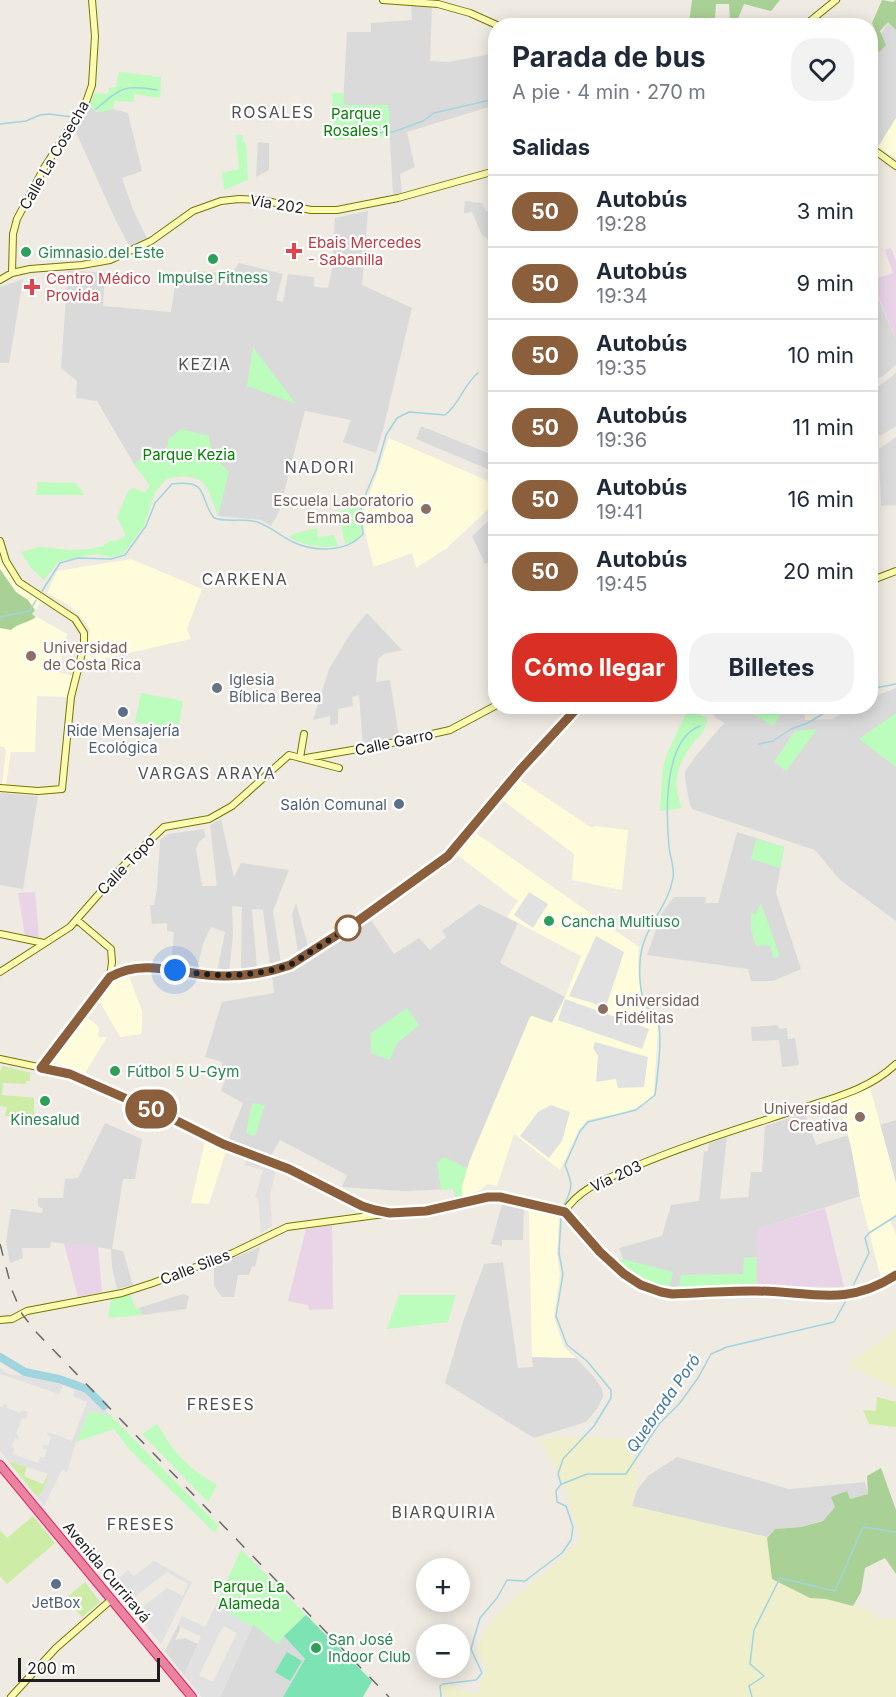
<!DOCTYPE html>
<html lang="es">
<meta charset="utf-8">
<style>
body{margin:0;font-family:Inter,sans-serif;background:#f2f2f3;color:#1f2937;height:100vh;display:flex;flex-direction:column;font-size:22px;white-space:nowrap}
*{box-sizing:border-box;margin:0}
p{font-size:20px;color:#747a83}
.icon{flex:none;width:33px;height:33px;fill:none;stroke:currentColor;stroke-width:2;stroke-linecap:round;stroke-linejoin:round}
.map{position:relative;flex:1;overflow:hidden}
.panel{position:absolute;left:488px;top:18px;width:390px;height:696px;display:flex;flex-direction:column;background:#fff;border-radius:24px;box-shadow:0 3px 15px #0003}
.panel>*{flex:none}
.badge{padding:0 12px;border-radius:20px;font-size:21px;line-height:39px}
.controls{position:absolute;left:416px;top:1558px;display:grid;gap:12px}
.controls a{display:grid;place-items:center;width:54px;height:54px;border-radius:50%;background:#fff;box-shadow:0 3px 15px #0003;font-size:30px}
.scale{position:absolute;left:18px;bottom:15px;width:142px;box-sizing:border-box;padding-left:6px;border:3px solid #1d1d1d;border-top:0;font-size:16px;line-height:21px;white-space:nowrap;color:#1d1d1d;-webkit-text-stroke:4px #fff;paint-order:stroke}
.you{position:absolute;width:30px;height:30px;margin:-15px;border:4px solid #fff;border-radius:50%;background:#1a73e8;box-shadow:0 0 0 9px #1a73e833}
.map>.badge{position:absolute;translate:-50% -50%;box-shadow:0 0 0 3px #fff}
h2{padding:0 24px;font-size:22px;line-height:54px}
.round{display:grid;place-items:center;flex:none;width:63px;height:63px;border-radius:24px;background:#f2f2f3}
.headline{display:flex;align-items:center;justify-content:space-between;height:102px;padding:0 24px}
h1{font-size:28px;font-weight:700;line-height:45px}
.cta{display:flex;gap:12px;margin-top:auto;padding:12px 24px}
.cta a{flex:1;height:69px;border-radius:24px;background:#d93025;color:#fff;font-size:24px;font-weight:700;line-height:69px;text-align:center}
.cta a+a{background:#f2f2f3;color:#1f2937}
ul{padding:0;list-style:none}
li{display:flex;align-items:center;gap:18px;height:72px;padding:0 24px;border-top:2px solid #e0e1e3}
li div{flex:1}
li b{display:block;font-size:22px}
li em{font-style:normal}
li .badge{min-width:66px;font-weight:700;text-align:center}
.map>svg:first-child{display:block}
</style>
<div class="map">
<svg width="896" height="1697" viewBox="0 0 896 1697">
<rect width="100%" height="100%" fill="#efeae2"/>
<!-- residential -->
<path fill="#dbdada" d="M411 6 432 7 430 61 448 62 491 54 492 106 407 132 415 167 400 174 402 193 393 195 388 105H343L347 32H371V23L412 20Z
M896 13V118L878 147 870 141V72L879 63 870 53V49L878 40 889 19Z
M88 108H94L96 112 113 109 128 113 142 171 122 178 134 212 148 240 131 249 116 221 75 130Z
M258 142 269 143V170L256 177Z
M494 179 495 182V244L482 235 472 212 464 213 465 201 482 203 486 212 494 207 488 180Z
M368 211 362 285 412 308 383 430 376 453 343 442 351 420 305 411 279 512 271 526 261 520 218 516 208 486 198 479 181 475 166 479 155 492 134 464 97 401 76 398 77 381 61 368 68 270 105 273 103 306 171 312 177 273 194 271 226 273 235 269 239 263 283 274 276 300 283 302 288 274 314 277V287L328 288 332 269 335 218Z
M23 279 9 363H0V287Z
M878 298 896 340V365L883 376 870 381V300Z
M896 373V426L880 436 876 432 874 390Z
M421 426 495 456V472L416 439Z
M896 437V505L881 506 879 449Z
M495 515V559L485 564 472 536Z
M367 613 402 650 384 654 378 659 376 682 390 680 399 737 363 745 359 695 352 697 353 706 338 709V724L330 725V716L313 720 329 669 352 631Z
M896 688V921L839 879 815 850 692 809 690 805 685 779V772L695 757 724 723 716 718 708 707H803L805 720 832 719 854 707 870 706V698Z
M0 793 38 796 23 889 0 885Z
M221 819 234 877 241 863 289 870 273 911 281 963 270 965 263 910 252 909 257 968 241 970 242 907 232 906 233 935 229 973 217 972 225 932 211 927 203 944 197 970 171 966 174 932 167 931V923L152 924 150 905H154L157 889 160 840 168 834 204 829 205 837 199 842 196 849 202 886H217L210 825Z
M737 832 784 847 776 893 801 969 773 981H751L748 969 647 955 662 913 674 897H706L705 903H718Z
M296 903 308 946 298 953 292 914Z
M479 904 518 923 500 963 565 997 552 1023 532 1016 530 1017 470 1160 462 1186V1197L456 1199 453 1189 403 1191 342 1187 347 1175 280 1140 270 1157 228 1141 243 1103 221 1091 227 1075 222 1069V1062L205 1057 222 1002 274 993 272 973 293 968 369 917 394 954 419 938 430 950 446 937 442 931Z
M778 1025 779 1029 787 1028 788 1039 795 1038 799 1065 782 1067 779 1040 752 1041 751 1027Z
M805 1113 816 1145 849 1135 860 1196 758 1229 756 1286 666 1290 613 1261 623 1259 619 1248 662 1236 671 1205 699 1201 704 1152 708 1151 709 1143 727 1137 720 1199 748 1197 751 1172H762L765 1126Z
M896 1120V1183L880 1125Z
M105 1123 142 1139 135 1179H123L112 1249 123 1251 133 1285 117 1289 112 1267 111 1249 51 1242 50 1248H22L23 1258 10 1263 6 1242 11 1209 42 1213 43 1209 38 1206V1198H63L65 1179 78 1178Z
M503 1201 524 1206 523 1240H502V1246L491 1244Z
M260 1247 255 1267 252 1266 249 1275H238L234 1297H222L214 1286V1266Z
M503 1262 518 1368 533 1367 532 1357 576 1358 594 1377 602 1389 603 1397 597 1409 586 1422 534 1438 445 1383 463 1322 484 1264Z
M183 1294 189 1296 186 1309 142 1315 139 1308Z
M677 1457 789 1489 865 1482 868 1494 850 1499 835 1507 824 1520 801 1527 775 1529 767 1537 632 1506 637 1490 648 1476Z
M241 1550 306 1615 284 1636 305 1659 283 1697H220L252 1627 216 1605Z
M178 1625 181 1627 175 1640 185 1638 198 1644 184 1675 165 1651Z"/>
<!-- industrial -->
<path fill="#e8d4e6" d="M891 248 896 260V340L872 280 893 273 885 250Z
M35 892 39 937 25 936 18 893Z
M825 1208 844 1287 756 1286 758 1229Z
M332 1225 333 1309 309 1310 308 1305 288 1301 306 1229Z
M64 1243 98 1247 102 1292 78 1297Z"/>
<!-- education -->
<path fill="#fffcdb" d="M896 118V159L878 147Z
M389 438 495 484V503L447 548 416 568 412 553 374 567 367 541 362 515Z
M0 543 13 575 43 600 32 614 67 634 59 672 74 676 71 697 37 696 35 752H11L6 785H2L6 750 4 747 0 746Z
M131 559 202 589 187 629 191 639 89 662 85 660 90 630 84 620 70 606 47 593 57 571Z
M517 778 592 828 595 826 628 830 622 890 572 880 574 854 501 799Z
M470 829 639 947 638 964 642 1002 658 1027 654 1095 643 1104 626 1112 587 1120 579 1130 560 1170 514 1134 497 1186 487 1184 481 1190 462 1197V1186L470 1160 530 1017 532 1016 552 1023 565 997 581 956 507 917 518 901 452 851Z
M128 973 142 1011V1028L141 1034 120 1037 97 997 106 985 114 978Z
M83 1014 99 1027 98 1037H107L84 1075 49 1060Z
M870 1087 896 1183V1214L889 1219 896 1234V1267L881 1279 860 1196 852 1151 838 1098Z
M206 1137 227 1148 209 1204 191 1203Z
M529 1210 559 1218 557 1254 560 1275 554 1317 564 1347 576 1358 532 1357Z"/>
<!-- farmland -->
<path fill="#efefcc" d="M896 1329V1389L851 1367 850 1363Z
M589 1437 631 1439 638 1476 632 1506 767 1537 772 1579 810 1598 826 1599 874 1611 876 1619H896V1697H447L434 1686H450L477 1694 486 1669 477 1650 486 1628 514 1598 556 1564 580 1538 565 1487 540 1438Z"/>
<!-- grass -->
<path fill="#cdeca5" d="M2 1066 36 1074 30 1073V1081H26V1084L3 1083 2 1095 34 1098V1118L5 1116 7 1107 0 1106V1073Z
M877 1397 896 1402V1427L869 1424 863 1410 876 1411Z
M8 1461 27 1467 24 1476 43 1484 48 1474H49L43 1491 37 1497Z
M33 1516 55 1543 7 1584 0 1576V1530L7 1538Z
M85 1582 100 1602 82 1617 66 1598Z"/>
<!-- forest -->
<path fill="#aad195" d="M692 0H780L771 11 744 4 737 21 730 20 729 4H716L715 18 710 26 694 25 689 23Z
M882 0 893 2 896 0V30L888 22 880 31 886 45 879 52 870 47V41L874 36 875 30 872 23Z
M0 569 16 592 28 600 35 610 32 614 36 617C28 623 18 623 11 630L0 628Z
M881 1468 896 1510V1574L885 1558 865 1568 861 1592 853 1606 826 1599 810 1598 772 1579 767 1538 775 1529 801 1527 823 1521 835 1507 831 1497 847 1491 850 1499 868 1494 867 1476Z"/>
<!-- park -->
<path fill="#bcfcbd" d="M119 72 161 77 160 98 134 94V102L114 101 113 109 102 112 88 108 95 93 108 94 109 88 116 87Z
M332 93H343L344 105H388L391 136 335 140Z
M236 135H243V141L246 144 248 180 224 190 222 173 239 169Z
M253 347C267 367 282 384 296 404L247 386Z
M181 429 209 436C211 453 216 461 229 471L218 516C207 484 204 470 166 479L155 492 144 526 123 554 111 557 97 554 78 557 58 562 44 580 31 568 21 552 40 547 70 550 90 549 103 546 110 541H115L126 536 117 517 128 491 134 488 145 493 150 485 134 464 154 448 157 451 165 449 168 446V440Z
M38 482 76 483 84 495H36Z
M360 507 361 534 356 540 345 544 338 511Z
M317 528 318 537 334 535 338 546C323 549 302 545 289 537L296 533Z
M141 693 183 701 178 730 135 722Z
M752 707V706L787 707 773 726 747 710Z
M688 709 707 718C706 729 701 734 694 742 677 764 671 782 682 808L660 811 663 767 667 754Z
M896 713V767L859 739Z
M817 729 786 771 774 762 795 731Z
M756 839 784 847 780 868 751 859Z
M761 903 779 954 778 957 774 959 770 945 756 946 751 930V913L756 914Z
M407 1008 419 1025 397 1043 390 1060 371 1053V1033Z
M252 1103 265 1105 255 1136 246 1133Z
M444 1157 467 1168 462 1186V1197L456 1199 454 1189 441 1190 437 1163Z
M757 1257 756 1286 678 1290 681 1275 743 1274 744 1258Z
M623 1259 673 1272 669 1290C647 1288 630 1273 613 1261Z
M130 1294 136 1309 139 1308 142 1315 108 1318 111 1299Z
M399 1295H456L448 1322 387 1329Z
M89 1411 111 1416 218 1525 215 1533 130 1450 114 1429 76 1442Z
M157 1424C176 1455 185 1466 217 1485L208 1502 142 1434Z
M241 1550 306 1615 284 1636 278 1645 254 1625 252 1627 216 1605Z"/>
<!-- pitch -->
<path fill="#7be3b4" d="M306 1615 372 1681 363 1697H283L305 1659 284 1636Z
M287 1652 302 1661 290 1681 275 1672Z"/>
<!-- parking -->
<path fill="#e1e1e1" fill-rule="evenodd" d="M529 892 548 904 533 928 514 915Z
M596 936 624 952 605 1010 593 1003 569 996Z
M565 999 649 1029 642 1049 558 1020Z
M595 1042 648 1057 644 1087 618 1088 616 1079 596 1082 598 1056 593 1048Z
M551 1105 570 1112 562 1141 549 1158 520 1136 538 1112Z
M247 1157 277 1166 270 1195 272 1226 261 1233 258 1198 255 1197 263 1170 245 1165Z
M0 1368 8 1374 61 1381 75 1379 111 1416 89 1411 76 1442 67 1472 62 1470 44 1506 37 1497 43 1491 49 1474 8 1461 0 1451V1406L3 1407 4 1404 7 1405V1408L20 1413 21 1410 28 1412 26 1419 22 1418 16 1434 19 1436 18 1439 15 1438 12 1447 15 1448 13 1454 38 1463 40 1457 44 1458 47 1450 43 1448 44 1445 48 1446 51 1437 47 1435 48 1432 72 1441 87 1402 73 1396 75 1390 63 1385 59 1394 0 1374Z
M154 1561 192 1582 161 1644 111 1585 128 1570 134 1576ZM167 1572 188 1584 183 1596 167 1588 139 1610 131 1600Z
M216 1605 252 1627 220 1697H202L184 1675 201 1637 178 1625 182 1616 205 1627ZM223 1626 237 1633 213 1682 199 1675Z"/>
<g fill="none" stroke-linecap="round" stroke-linejoin="round">
<!-- stream -->
<path stroke="#a0d5df" stroke-width="1.5" d="M96 109C121 88 124 84 157 90
M0 124 26 121 40 115 49 114 72 117
M336 130 357 134 393 132 423 121 434 113 490 100
M42 591 60 563 78 558 111 559 125 555 146 526 155 503 172 484C211 479 198 498 214 518 228 523 246 517 260 523 272 528 281 536 293 542 314 552 346 553 363 534L360 513 364 498 376 470 386 435 397 418 409 412 445 415C460 404 463 385 478 373
M0 617 30 611 36 600
M870 689 896 684
M759 744 773 741 791 729 808 723 835 706
M564 1205C574 1186 572 1183 565 1165L580 1131 588 1122 636 1110 655 1095C657 1081 662 1040 659 1027 658 1019 649 1011 645 1003 640 993 639 974 640 963 641 928 668 909 673 878 675 867 670 858 669 847 666 813 663 740 700 726
M851 1290 869 1253 865 1238 869 1233 896 1216
M562 1484 587 1474H626L659 1424 679 1404 698 1378 711 1354 727 1347 834 1322 848 1297
M441 1697 440 1686 443 1684 476 1680 482 1673 471 1649 480 1618 497 1598 507 1580 525 1581 562 1553 571 1540 573 1527 566 1506 557 1502 556 1491 561 1484 558 1474 563 1459 594 1426 611 1398V1390L587 1361 567 1345 556 1316 563 1274 559 1253 561 1218
M752 1697 749 1686 764 1676 750 1664 754 1630 780 1578 835 1591 863 1527 896 1532"/>
<!-- river -->
<path stroke="#a0d5df" stroke-width="8" d="M0 1357 25 1372 59 1379 87 1389 104 1406"/>
<defs>
<path id="secondary" d="M383 0 438 4 470 13 499 26
M804 26 836 0
M870 147 896 166
M12 273 13 234 17 219 44 168 85 105 92 85 95 36 92 0
M0 280 12 273 30 269 82 265 110 260 151 241 193 211 221 201 239 199 261 200 311 210H337L398 198 495 171
M0 541 6 561 19 582 75 619 84 633V645L71 697 62 789 38 791 0 788
M870 581 896 571
M300 758 304 734
M306 758 387 744 450 730 495 706
M77 920 111 949 112 962 110 977
M0 934 44 943
M0 972 70 927 126 863 164 827 209 819 232 806 289 755 339 768
M0 1059 71 1074 175 1120 223 1144 272 1161 375 1210 390 1213 426 1211 488 1197H500L565 1211
M41 1068 110 977C143 958 184 974 220 976 242 977 270 972 290 965L351 926 448 856 521 769 579 706
M565 1211C595 1246 624 1288 672 1294 699 1293 725 1291 752 1291 807 1291 845 1309 896 1275
M565 1211C580 1188 605 1180 629 1169 682 1146 738 1129 793 1111 829 1099 868 1091 896 1064
M0 1320 12 1319 27 1311 122 1293 153 1283 233 1253 287 1227 384 1214
M11 1697 56 1648 112 1599"/>
<path id="highway" d="M0 1465 192 1697"/>
</defs>
<!-- secondary casing -->
<use href="#secondary" stroke="#737800" stroke-width="8"/>
<!-- highway casing -->
<use href="#highway" stroke="#e11b6d" stroke-width="10"/>
<!-- secondary -->
<use href="#secondary" stroke="#fdfbb2" stroke-width="6"/>
<!-- highway -->
<use href="#highway" stroke="#eb859f" stroke-width="8"/>
<!-- rail -->
<path stroke="#6b6b6b" stroke-width="1.5" stroke-dasharray="12 12" stroke-linecap="butt" d="M0 1244 12 1290 22 1314 37 1333 389 1697"/>
</g>
<g fill="none" stroke-linecap="round" stroke-linejoin="round">
<defs>
<path id="line" d="M579 706 521 769 448 856 351 926 290 965C270 972 246 976 225 976 186 977 146 956 110 977L41 1068 70 1074 175 1120 223 1144 289 1169 362 1206 375 1210 390 1213 426 1211 488 1197H500L565 1212 600 1252 624 1274 641 1285 661 1292 672 1294C699 1293 725 1291 752 1291 807 1290 844 1309 896 1275"/>
</defs>
<!-- line casing -->
<use href="#line" stroke="#fff" stroke-width="14"/>
<!-- line -->
<use href="#line" stroke="#8b5e3c" stroke-width="9"/>
<!-- walk -->
<path stroke="#1d1d1d" stroke-width="6" stroke-dasharray="0 10.8" d="M175 970C215 977 251 978 290 965L351 926 348 928"/>
</g>
<!-- markers -->
<g fill="#e0444e" stroke="#fff" stroke-width="2">
<path d="M291 242h6v6h6v6h-6v6h-6v-6h-6v-6h6z"/>
<path d="M29 278h6v6h6v6h-6v6h-6v-6h-6v-6h6z"/>
</g>
<g fill="#2e9e5b" stroke="#fff" stroke-width="2">
<circle cx="26" cy="252" r="6"/>
<circle cx="213" cy="259" r="6"/>
<circle cx="549" cy="921" r="6"/>
<circle cx="115" cy="1071" r="6"/>
<circle cx="45" cy="1101" r="6"/>
<circle cx="316" cy="1648" r="6"/>
</g>
<g fill="#8d6e63" stroke="#fff" stroke-width="2">
<circle cx="426" cy="509" r="6"/>
<circle cx="31" cy="656" r="6"/>
<circle cx="603" cy="1009" r="6"/>
<circle cx="860" cy="1117" r="6"/>
</g>
<circle fill="#6b7280" stroke="#fff" stroke-width="2" cx="217" cy="688" r="6"/>
<g fill="#5c6f8a" stroke="#fff" stroke-width="2">
<circle cx="123" cy="712" r="6"/>
<circle cx="399" cy="804" r="6"/>
<circle cx="56" cy="1584" r="6"/>
</g>
<circle fill="#fff" stroke="#8b5e3c" stroke-width="3" cx="348" cy="928" r="12"/>
<g text-anchor="middle" dominant-baseline="central" stroke-width="4.5" stroke-linejoin="round" paint-order="stroke">
<!-- park labels -->
<g font-size="15" fill="#068007" stroke="#fff">
<text x="356" y="113">Parque<tspan x="356" dy="17">Rosales 1</tspan></text>
<text x="189" y="454">Parque Kezia</text>
<text x="249" y="1586">Parque La<tspan x="249" dy="17">Alameda</tspan></text>
</g>
<!-- street labels -->
<g font-size="15" fill="#1d1d1d" stroke="#fff">
<text transform="translate(54 155) rotate(-60)">Calle La Cosecha</text>
<text transform="translate(277 204) rotate(9)">Vía 202</text>
<text transform="translate(394 742) rotate(-12)">Calle Garro</text>
<text transform="translate(126 865) rotate(-46)">Calle Topo</text>
<text transform="translate(616 1176) rotate(-25)">Vía 203</text>
<text transform="translate(195 1267) rotate(-21)">Calle Siles</text>
<text transform="translate(107 1572) rotate(50)">Avenida Curriravá</text>
</g>
<!-- health labels -->
<g font-size="15" fill="#be3a42" stroke="#fff" text-anchor="start">
<text x="308" y="242">Ebais Mercedes<tspan x="308" dy="17">- Sabanilla</tspan></text>
<text x="46" y="278">Centro Médico<tspan x="46" dy="17">Provida</tspan></text>
</g>
<!-- leisure labels -->
<g font-size="15" fill="#27864d" stroke="#fff" text-anchor="start">
<text x="38" y="252">Gimnasio del Este</text>
<text x="213" y="277" text-anchor="middle">Impulse Fitness</text>
<text x="561" y="921">Cancha Multiuso</text>
<text x="127" y="1071">Fútbol 5 U-Gym</text>
<text x="45" y="1119" text-anchor="middle">Kinesalud</text>
<text x="328" y="1639">San José<tspan x="328" dy="17">Indoor Club</tspan></text>
</g>
<!-- education labels -->
<g font-size="15" fill="#785e54" stroke="#fff" text-anchor="end">
<text x="414" y="500">Escuela Laboratorio<tspan x="414" dy="17">Emma Gamboa</tspan></text>
<text x="43" y="647" text-anchor="start">Universidad<tspan x="43" dy="17">de Costa Rica</tspan></text>
<text x="615" y="1000" text-anchor="start">Universidad<tspan x="615" dy="17">Fidélitas</tspan></text>
<text x="848" y="1108">Universidad<tspan x="848" dy="17">Creativa</tspan></text>
</g>
<!-- worship labels -->
<g font-size="15" fill="#5b616d" stroke="#fff" text-anchor="start">
<text x="229" y="679">Iglesia<tspan x="229" dy="17">Bíblica Berea</tspan></text>
</g>
<!-- service labels -->
<g font-size="15" fill="#4e5e75" stroke="#fff">
<text x="123" y="730">Ride Mensajería<tspan x="123" dy="17">Ecológica</tspan></text>
<text x="387" y="804" text-anchor="end">Salón Comunal</text>
<text x="56" y="1602">JetBox</text>
</g>
<!-- neighbourhood labels -->
<g font-size="16" letter-spacing="1.5" fill="#505050" stroke="#fff">
<text x="273" y="112">ROSALES</text>
<text x="205" y="364">KEZIA</text>
<text x="320" y="467">NADORI</text>
<text x="245" y="579">CARKENA</text>
<text x="207" y="773">VARGAS ARAYA</text>
<text x="221" y="1404">FRESES</text>
<text x="444" y="1512">BIARQUIRIA</text>
<text x="141" y="1524">FRESES</text>
</g>
<!-- water labels -->
<g font-size="16" font-style="italic" fill="#4078a1" stroke="#fff">
<text transform="translate(663 1403) rotate(-55)">Quebrada Poró</text>
</g>
</g>
</svg>
<div class="controls">
<a>+</a>
<a>−</a>
</div>
<div class="scale">200 m</div>
<div class="you" style="left:175px;top:970px"></div>
<b class="badge" style="left:151px;top:1109px;background:#8b5e3c;color:#fff">50</b>
<section class="panel">
<div class="headline"><div><h1>Parada de bus</h1><p>A pie · 4 min · 270 m</p></div><a class="round"><svg class="icon" aria-label="heart" viewBox="0 0 24 24"><path d="M12 20l-8-8c-3-5 5-10 8-4 3-6 11-1 8 4z"/></svg></a></div>
<h2>Salidas</h2>
<ul>
<li><span class="badge" style="background:#8b5e3c;color:#fff">50</span><div><b>Autobús</b><p>19:28</p></div><em>3 min</em></li>
<li><span class="badge" style="background:#8b5e3c;color:#fff">50</span><div><b>Autobús</b><p>19:34</p></div><em>9 min</em></li>
<li><span class="badge" style="background:#8b5e3c;color:#fff">50</span><div><b>Autobús</b><p>19:35</p></div><em>10 min</em></li>
<li><span class="badge" style="background:#8b5e3c;color:#fff">50</span><div><b>Autobús</b><p>19:36</p></div><em>11 min</em></li>
<li><span class="badge" style="background:#8b5e3c;color:#fff">50</span><div><b>Autobús</b><p>19:41</p></div><em>16 min</em></li>
<li><span class="badge" style="background:#8b5e3c;color:#fff">50</span><div><b>Autobús</b><p>19:45</p></div><em>20 min</em></li>
</ul>
<div class="cta"><a>Cómo llegar</a><a>Billetes</a></div>
</section>
</div>
